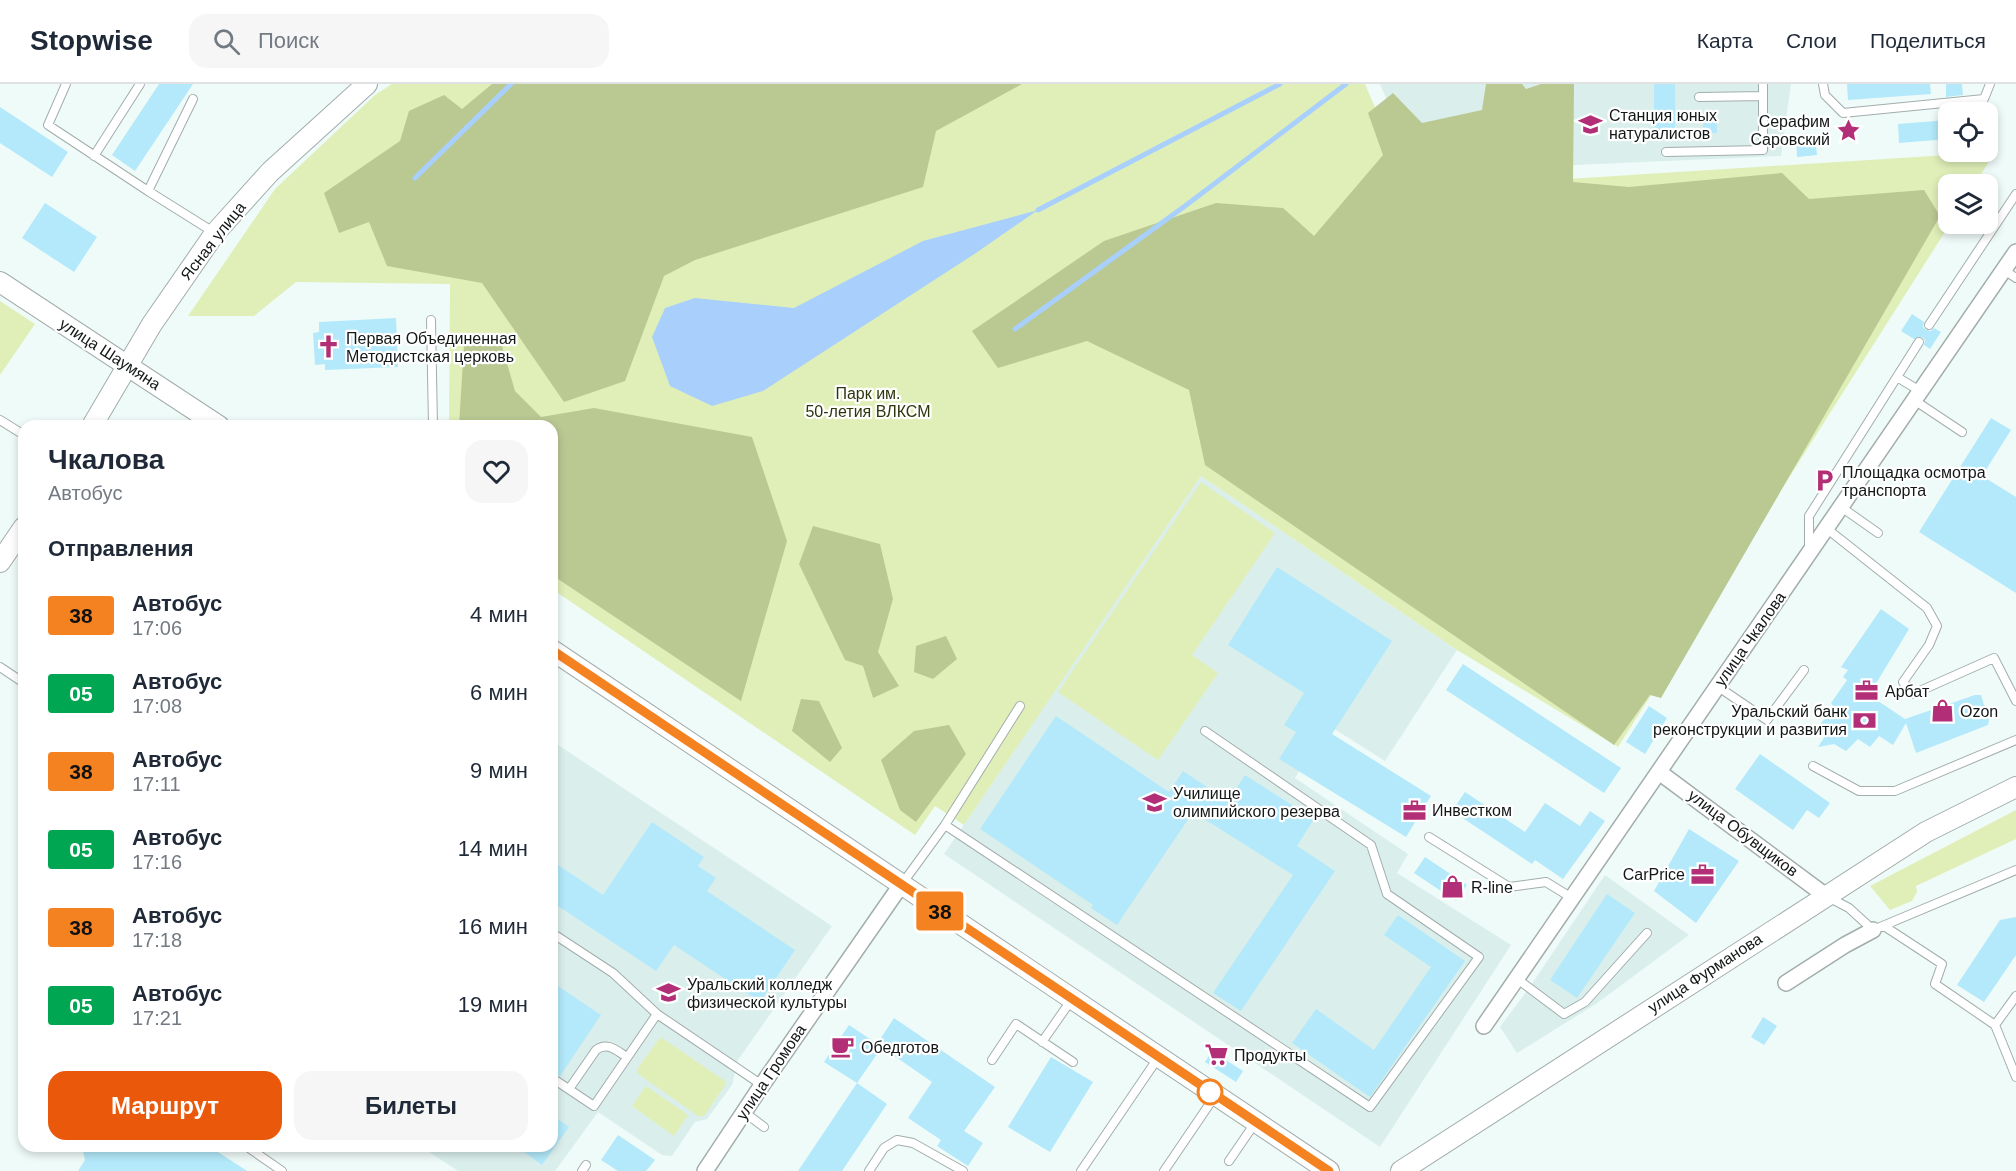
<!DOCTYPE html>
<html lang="ru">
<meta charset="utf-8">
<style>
body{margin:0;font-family:Arial,sans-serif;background:#f6f6f7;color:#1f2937;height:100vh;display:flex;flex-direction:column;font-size:22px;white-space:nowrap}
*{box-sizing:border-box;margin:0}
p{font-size:20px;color:#747a83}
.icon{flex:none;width:33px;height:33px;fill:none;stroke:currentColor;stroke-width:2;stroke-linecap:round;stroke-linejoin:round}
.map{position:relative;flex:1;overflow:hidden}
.drawer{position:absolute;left:18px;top:336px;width:540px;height:732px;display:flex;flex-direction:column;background:#fff;border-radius:18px;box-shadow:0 3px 9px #0003}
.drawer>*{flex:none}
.badge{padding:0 12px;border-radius:4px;font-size:21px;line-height:39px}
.controls{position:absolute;left:1938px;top:18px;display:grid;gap:12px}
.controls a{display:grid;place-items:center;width:60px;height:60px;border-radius:12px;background:#fff;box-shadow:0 3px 9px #0003;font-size:30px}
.map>.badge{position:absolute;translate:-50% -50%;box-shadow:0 0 0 3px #fff}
h2{padding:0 30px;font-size:22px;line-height:54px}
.round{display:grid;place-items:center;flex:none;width:63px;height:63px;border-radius:18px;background:#f6f6f7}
.summary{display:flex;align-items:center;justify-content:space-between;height:102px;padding:0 30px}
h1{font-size:28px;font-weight:600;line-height:45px}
.action{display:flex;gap:12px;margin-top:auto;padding:12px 30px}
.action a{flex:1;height:69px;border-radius:18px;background:#ea580c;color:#fff;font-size:24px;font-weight:600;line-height:69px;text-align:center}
.action a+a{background:#f6f6f7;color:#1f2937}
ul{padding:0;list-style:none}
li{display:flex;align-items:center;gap:18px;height:78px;padding:0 30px}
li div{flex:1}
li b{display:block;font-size:22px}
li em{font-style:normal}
li .badge{min-width:66px;font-weight:700;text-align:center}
header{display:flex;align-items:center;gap:36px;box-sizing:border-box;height:84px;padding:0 30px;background:#fff;border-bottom:2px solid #e0e1e3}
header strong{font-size:28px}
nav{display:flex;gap:33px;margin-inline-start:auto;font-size:21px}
.search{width:420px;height:54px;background:#f6f6f7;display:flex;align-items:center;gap:15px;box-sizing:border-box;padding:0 21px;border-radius:18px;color:#747a83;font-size:22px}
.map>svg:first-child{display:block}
</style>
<header>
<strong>Stopwise</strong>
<div class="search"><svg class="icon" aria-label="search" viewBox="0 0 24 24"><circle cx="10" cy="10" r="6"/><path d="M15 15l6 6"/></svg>Поиск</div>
<nav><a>Карта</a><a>Слои</a><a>Поделиться</a></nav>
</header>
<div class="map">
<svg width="2016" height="1087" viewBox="0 0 2016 1087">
<rect width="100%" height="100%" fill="#effbf9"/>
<!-- built -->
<path fill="#daefec" d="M1380 0H1791L1781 72 1418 88Z
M1201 392 1457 566 1385 677 1328 641 1295 694 1408 770 1397 789 1511 861 1380 1063 944 770Z
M552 657 832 842 738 976 732 1001 707 1035 695 1038 672 1072 662 1071 598 1028 555 1087H458L420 1062H552Z
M1605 791 1689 851 1596 920 1517 969 1500 943 1529 904Z"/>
<!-- green -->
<path fill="#e0efb8" d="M392 0H1365L1410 105 1995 68 1975 100H1948L1950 140 1618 663 1457 566 1201 392 964 741 935 722 915 751 552 505V342H449L450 200 296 198 254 232H188L275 105 375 11Z
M0 217 35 240 0 291Z
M1201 398 1275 449 1192 571 1218 589 1158 676 1058 608Z
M2016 726V755L1916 802 1917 808 1912 817 1890 826 1870 802Z
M662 954 725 997 726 1000 704 1032H698L637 989V985L659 955Z
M646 1002 688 1031 674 1052 632 1022Z"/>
<!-- forest -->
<path fill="#bac892" d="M492 0H1022L936 47 923 103 695 176 664 192 625 297 564 318 482 199 387 182 369 138 339 149 324 109 400 57 409 27 444 11 462 25Z
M1486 0H1522L1526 5 1541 0H1574L1573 98 1629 103 1782 89 1809 115 1924 106 1940 132 1661 614 1650 611 1614 661 1205 381 1189 306 1087 257 998 284 972 247 1104 157 1216 119 1283 124 1314 152 1383 71 1368 29 1393 9 1422 39 1482 26Z
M464 261 502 262 515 307 541 333 594 324 752 353 787 457 741 617 552 491V342H459Z
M813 442 880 460 893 515 878 568 899 602 873 614 863 582 845 576 799 480Z
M946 552 957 575 933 595 914 588 916 562Z
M801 615 819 617 842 664 830 678 792 647Z
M949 641 966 670 916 738 900 726 881 676 914 647Z"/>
<!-- water -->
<path fill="#a9d0fc" d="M1038 126 976 169 763 307 712 322 670 302 652 253 665 224 695 214 794 224 923 157Z"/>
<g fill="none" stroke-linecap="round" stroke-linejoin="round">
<!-- stream -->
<path stroke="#a9d0fc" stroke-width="5" d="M415 94 511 0
M1038 126 1280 0
M1015 245 1185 122 1346 0"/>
</g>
<!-- building -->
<path fill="#b3e9fa" d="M159 0H193L135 87 112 71Z
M1654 0H1675V53H1654Z
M1847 0H1930L1931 10 1848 16Z
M1946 0H1962L1963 11 1946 13Z
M0 23 68 68 52 93 0 59Z
M1703 30H1717V49H1703Z
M1948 36V55L1899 59 1898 40Z
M1815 52 1817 71 1797 73 1796 53Z
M45 119 97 153 74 188 22 154Z
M1912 230 1924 238 1923 243 1926 246 1931 247 1934 244 1941 248 1930 265 1924 261 1925 256 1922 253 1914 255 1901 247Z
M396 234 398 283 325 286V280L315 281 313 249 319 248V238Z
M1991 334 2011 346 1982 392 2016 413V509L1919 448Z
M1277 483 1392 557 1332 650 1431 712 1406 753 1279 675 1296 648 1284 641 1304 609 1228 561Z
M1881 525 1909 545 1869 611 1905 635 1975 611H1981L1984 621 1991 626 1988 641 1916 669 1906 639 1893 661 1879 652 1870 663 1858 655 1846 667 1834 660 1818 663 1829 646 1820 641 1833 622 1831 619 1847 596 1843 593 1848 586 1841 583Z
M1463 580 1621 684 1604 709 1446 606Z
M1649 622 1667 634 1645 670 1626 658Z
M1056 632 1169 708 1183 687 1228 717 1245 691 1314 735 1297 762 1335 787 1241 927 1213 909 1293 791 1193 728 1117 841 1091 824 1093 821 980 745Z
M1760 670 1830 719 1819 734 1807 726 1793 746 1735 705Z
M1465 708 1525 748 1545 719 1580 742 1590 727 1605 737 1563 795 1535 776 1532 780 1452 727Z
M652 738 704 773 698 782 716 794 707 807 795 866 760 918 674 861 656 887 552 818V777L603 811Z
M1689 745 1739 777 1696 839 1654 807Z
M1425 773 1467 801 1456 817 1414 789Z
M1607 810 1635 829 1577 914 1550 896Z
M1398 831 1465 877 1370 1013 1292 959 1316 925 1374 966 1431 883 1384 851Z
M2016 833V871L1984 918 1957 901 2000 836Z
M552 898 601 931 560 992 552 988Z
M1763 933 1777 942 1764 961 1751 953Z
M894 934 995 1003 964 1047 983 1059 968 1082 937 1062 941 1056 908 1034 932 998 877 960Z
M849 941 882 963 857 999 824 978Z
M1212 967 1243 987 1236 998 1205 978Z
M1051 973 1093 998 1050 1068 1008 1043Z
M857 999 887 1020 842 1087H798Z
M552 1031 569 1043 542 1081 516 1062H552Z
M618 1051 655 1076 646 1087H618L601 1076Z
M82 1062H209L247 1087H78L85 1076Z"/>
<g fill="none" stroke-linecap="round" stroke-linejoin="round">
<defs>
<path id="service" d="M66 0 48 41 148 107
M1823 0 1825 11 1843 29 1984 15 1990 0
M1699 13 1763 12
M193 15 148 107 215 149
M1666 68 1763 66V0
M94 72 140 0
M2004 186 2016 194
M431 236 433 342
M1929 241 2016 110
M1897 293 1920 307
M1914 316 1962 348
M0 336 24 351
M1841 423 1878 449
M1826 444 1927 524 1937 542 1929 561 1903 598 1913 610 1994 574 2016 617
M1809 464V432L1919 258
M0 583 24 599
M1717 602 1767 636 1804 586
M1813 682 1859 707H1895L2016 656
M945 741 1020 622
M1429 753 1509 803 1546 798 1572 814
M902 800 945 741 1370 1023 1479 873 1387 810 1371 761 1205 647
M1828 813 1849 824 1873 846 2016 786
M1884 842 1942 880 1935 900 1995 941 2016 912
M552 849 613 889 657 930
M1516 894 1564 930 1585 918 1647 849
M1995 941 2016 993
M1042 958 1072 915
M992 976 1016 940 1073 978
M552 994 594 1022 657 930 762 1001
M569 1005 596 966C607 957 617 967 627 973
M744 1028 764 1043
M246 1062 282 1087
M1229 1077 1255 1039
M582 1087 586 1081
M869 1087 884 1064 897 1056 913 1059 963 1087
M1081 1087 1158 974
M1164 1087 1215 1012"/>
<path id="minor" d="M1659 688 1826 812
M1786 899 1845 861 1873 846
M1484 942 2016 168
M705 1087 762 1001 901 801"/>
<path id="tertiary" d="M0 198 219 342
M92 342 152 240 215 149 270 88 367 0
M0 478 24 443
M552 566 1329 1087
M1401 1087 1926 748 2016 703"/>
</defs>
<!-- service casing -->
<use href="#service" stroke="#a2adac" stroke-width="10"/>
<!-- minor casing -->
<use href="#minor" stroke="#a2adac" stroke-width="18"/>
<!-- tertiary casing -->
<use href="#tertiary" stroke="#a2adac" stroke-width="22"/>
<!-- service -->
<use href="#service" stroke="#fff" stroke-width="8"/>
<!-- minor -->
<use href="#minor" stroke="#fff" stroke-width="15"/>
<!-- tertiary -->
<use href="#tertiary" stroke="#fff" stroke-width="20"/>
</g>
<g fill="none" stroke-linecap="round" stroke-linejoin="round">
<defs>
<path id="line" d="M552 566 1329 1087"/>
</defs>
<!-- line casing -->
<use href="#line" stroke="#fff" stroke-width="14"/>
<!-- line -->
<use href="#line" stroke="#f58220" stroke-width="9"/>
</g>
<!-- icons -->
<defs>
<symbol id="university-bare" viewBox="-9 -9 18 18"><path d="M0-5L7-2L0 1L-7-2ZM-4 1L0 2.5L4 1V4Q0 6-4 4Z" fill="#b22f77" stroke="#fff" stroke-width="2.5" paint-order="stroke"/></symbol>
<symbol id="sight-bare" viewBox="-9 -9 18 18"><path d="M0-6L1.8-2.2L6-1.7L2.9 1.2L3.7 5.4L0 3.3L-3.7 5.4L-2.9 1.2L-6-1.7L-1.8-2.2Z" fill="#b22f77" stroke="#fff" stroke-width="2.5" paint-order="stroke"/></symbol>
<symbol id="church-bare" viewBox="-9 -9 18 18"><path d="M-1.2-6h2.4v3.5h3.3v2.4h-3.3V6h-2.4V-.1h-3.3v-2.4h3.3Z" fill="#b22f77" stroke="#fff" stroke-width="2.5" paint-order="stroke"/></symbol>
<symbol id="parking-bare" viewBox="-9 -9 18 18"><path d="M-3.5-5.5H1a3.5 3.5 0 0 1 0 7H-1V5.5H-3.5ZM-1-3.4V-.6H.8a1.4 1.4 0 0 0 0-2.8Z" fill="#b22f77" stroke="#fff" stroke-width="2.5" paint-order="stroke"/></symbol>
<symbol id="office-bare" viewBox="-9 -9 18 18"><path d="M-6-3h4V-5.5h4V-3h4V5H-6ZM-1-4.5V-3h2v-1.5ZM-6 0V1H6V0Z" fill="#b22f77" stroke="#fff" stroke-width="2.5" paint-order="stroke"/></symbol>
<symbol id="shop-bare" viewBox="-9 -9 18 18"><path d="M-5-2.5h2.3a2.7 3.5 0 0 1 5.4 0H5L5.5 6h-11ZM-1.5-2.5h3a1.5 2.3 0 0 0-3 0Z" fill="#b22f77" stroke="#fff" stroke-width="2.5" paint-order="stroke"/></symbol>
<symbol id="bank-bare" viewBox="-9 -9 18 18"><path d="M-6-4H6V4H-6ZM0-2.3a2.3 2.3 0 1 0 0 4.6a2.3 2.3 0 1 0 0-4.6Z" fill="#b22f77" stroke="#fff" stroke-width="2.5" paint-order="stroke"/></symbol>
<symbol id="cafe-bare" viewBox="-9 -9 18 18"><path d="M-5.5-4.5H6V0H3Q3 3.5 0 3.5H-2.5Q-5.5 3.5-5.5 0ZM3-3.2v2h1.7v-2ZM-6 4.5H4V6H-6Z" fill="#b22f77" stroke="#fff" stroke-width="2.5" paint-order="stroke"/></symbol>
<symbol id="supermarket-bare" viewBox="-9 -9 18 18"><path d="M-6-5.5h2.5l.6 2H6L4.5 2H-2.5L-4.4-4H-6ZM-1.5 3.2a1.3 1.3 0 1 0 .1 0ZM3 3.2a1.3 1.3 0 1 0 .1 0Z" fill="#b22f77" stroke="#fff" stroke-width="2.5" paint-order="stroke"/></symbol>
</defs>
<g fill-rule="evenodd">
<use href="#university-bare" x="1574" y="24" width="33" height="33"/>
<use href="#sight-bare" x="1832" y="30" width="33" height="33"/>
<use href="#church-bare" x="312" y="246" width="33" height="33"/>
<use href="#parking-bare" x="1808" y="380" width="33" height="33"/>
<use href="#office-bare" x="1850" y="590" width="33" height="33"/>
<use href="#shop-bare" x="1926" y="610" width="33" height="33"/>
<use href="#bank-bare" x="1848" y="620" width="33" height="33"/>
<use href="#university-bare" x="1138" y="702" width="33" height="33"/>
<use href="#office-bare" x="1398" y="710" width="33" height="33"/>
<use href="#office-bare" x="1686" y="774" width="33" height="33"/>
<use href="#shop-bare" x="1436" y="786" width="33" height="33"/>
<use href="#university-bare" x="652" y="892" width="33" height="33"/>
<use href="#cafe-bare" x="826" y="946" width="33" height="33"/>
<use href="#supermarket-bare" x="1200" y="954" width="33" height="33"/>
</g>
<!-- markers -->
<circle fill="#fff" stroke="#f58220" stroke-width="3" cx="1210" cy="1008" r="12"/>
<g text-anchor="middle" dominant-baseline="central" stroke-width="4.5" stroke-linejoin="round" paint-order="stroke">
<!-- poi labels -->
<g font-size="16" fill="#131717" stroke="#fff" text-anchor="start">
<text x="1609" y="31">Станция юных<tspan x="1609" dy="18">натуралистов</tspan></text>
<text x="1830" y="37" text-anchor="end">Серафим<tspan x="1830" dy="18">Саровский</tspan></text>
<text x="346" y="254">Первая Объединенная<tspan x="346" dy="18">Методистская церковь</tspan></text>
<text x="1842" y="388">Площадка осмотра<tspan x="1842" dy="18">транспорта</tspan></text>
<text x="1885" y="607">Арбат</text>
<text x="1847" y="627" text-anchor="end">Уральский банк<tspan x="1847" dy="18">реконструкции и развития</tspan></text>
<text x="1960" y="627">Ozon</text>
<text x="1173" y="709">Училище<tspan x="1173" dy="18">олимпийского резерва</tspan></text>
<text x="1432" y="726">Инвестком</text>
<text x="1685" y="790" text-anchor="end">CarPrice</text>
<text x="1471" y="803">R-line</text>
<text x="687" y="900">Уральский колледж<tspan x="687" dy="18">физической культуры</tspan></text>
<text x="861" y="963">Обедготов</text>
<text x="1234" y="971">Продукты</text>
</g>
<!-- street labels -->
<g font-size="16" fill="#131717" stroke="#fff">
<text transform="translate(213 157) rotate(-52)">Ясная улица</text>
<text transform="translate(110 270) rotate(33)">улица Шаумяна</text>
<text transform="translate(1750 555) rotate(-55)">улица Чкалова</text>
<text transform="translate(1743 749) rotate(37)">улица Обувщиков</text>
<text transform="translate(1705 889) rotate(-33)">улица Фурманова</text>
<text transform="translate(771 988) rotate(-56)">улица Громова</text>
</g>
<!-- park labels -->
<g font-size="16" fill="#2e360d" stroke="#fff">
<text x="868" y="309">Парк им.<tspan x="868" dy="18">50-летия ВЛКСМ</tspan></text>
</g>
</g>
</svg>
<div class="controls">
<a><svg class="icon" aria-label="locate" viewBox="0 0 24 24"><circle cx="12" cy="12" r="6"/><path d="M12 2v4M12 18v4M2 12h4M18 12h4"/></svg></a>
<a><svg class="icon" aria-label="layers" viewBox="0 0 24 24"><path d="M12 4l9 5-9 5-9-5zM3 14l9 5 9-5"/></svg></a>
</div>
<b class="badge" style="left:940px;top:827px;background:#f58220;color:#111">38</b>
<section class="drawer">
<div class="summary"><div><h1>Чкалова</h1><p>Автобус</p></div><a class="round"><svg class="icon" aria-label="heart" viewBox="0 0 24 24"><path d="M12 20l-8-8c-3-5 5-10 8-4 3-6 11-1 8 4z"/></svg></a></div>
<h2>Отправления</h2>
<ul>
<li><span class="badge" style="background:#f58220;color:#111">38</span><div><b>Автобус</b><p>17:06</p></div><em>4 мин</em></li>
<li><span class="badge" style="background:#00a651;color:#fff">05</span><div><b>Автобус</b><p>17:08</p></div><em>6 мин</em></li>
<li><span class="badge" style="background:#f58220;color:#111">38</span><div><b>Автобус</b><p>17:11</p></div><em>9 мин</em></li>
<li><span class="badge" style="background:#00a651;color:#fff">05</span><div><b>Автобус</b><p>17:16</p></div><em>14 мин</em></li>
<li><span class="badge" style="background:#f58220;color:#111">38</span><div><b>Автобус</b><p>17:18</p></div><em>16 мин</em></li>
<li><span class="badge" style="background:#00a651;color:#fff">05</span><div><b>Автобус</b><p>17:21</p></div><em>19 мин</em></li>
</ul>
<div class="action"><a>Маршрут</a><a>Билеты</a></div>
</section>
</div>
